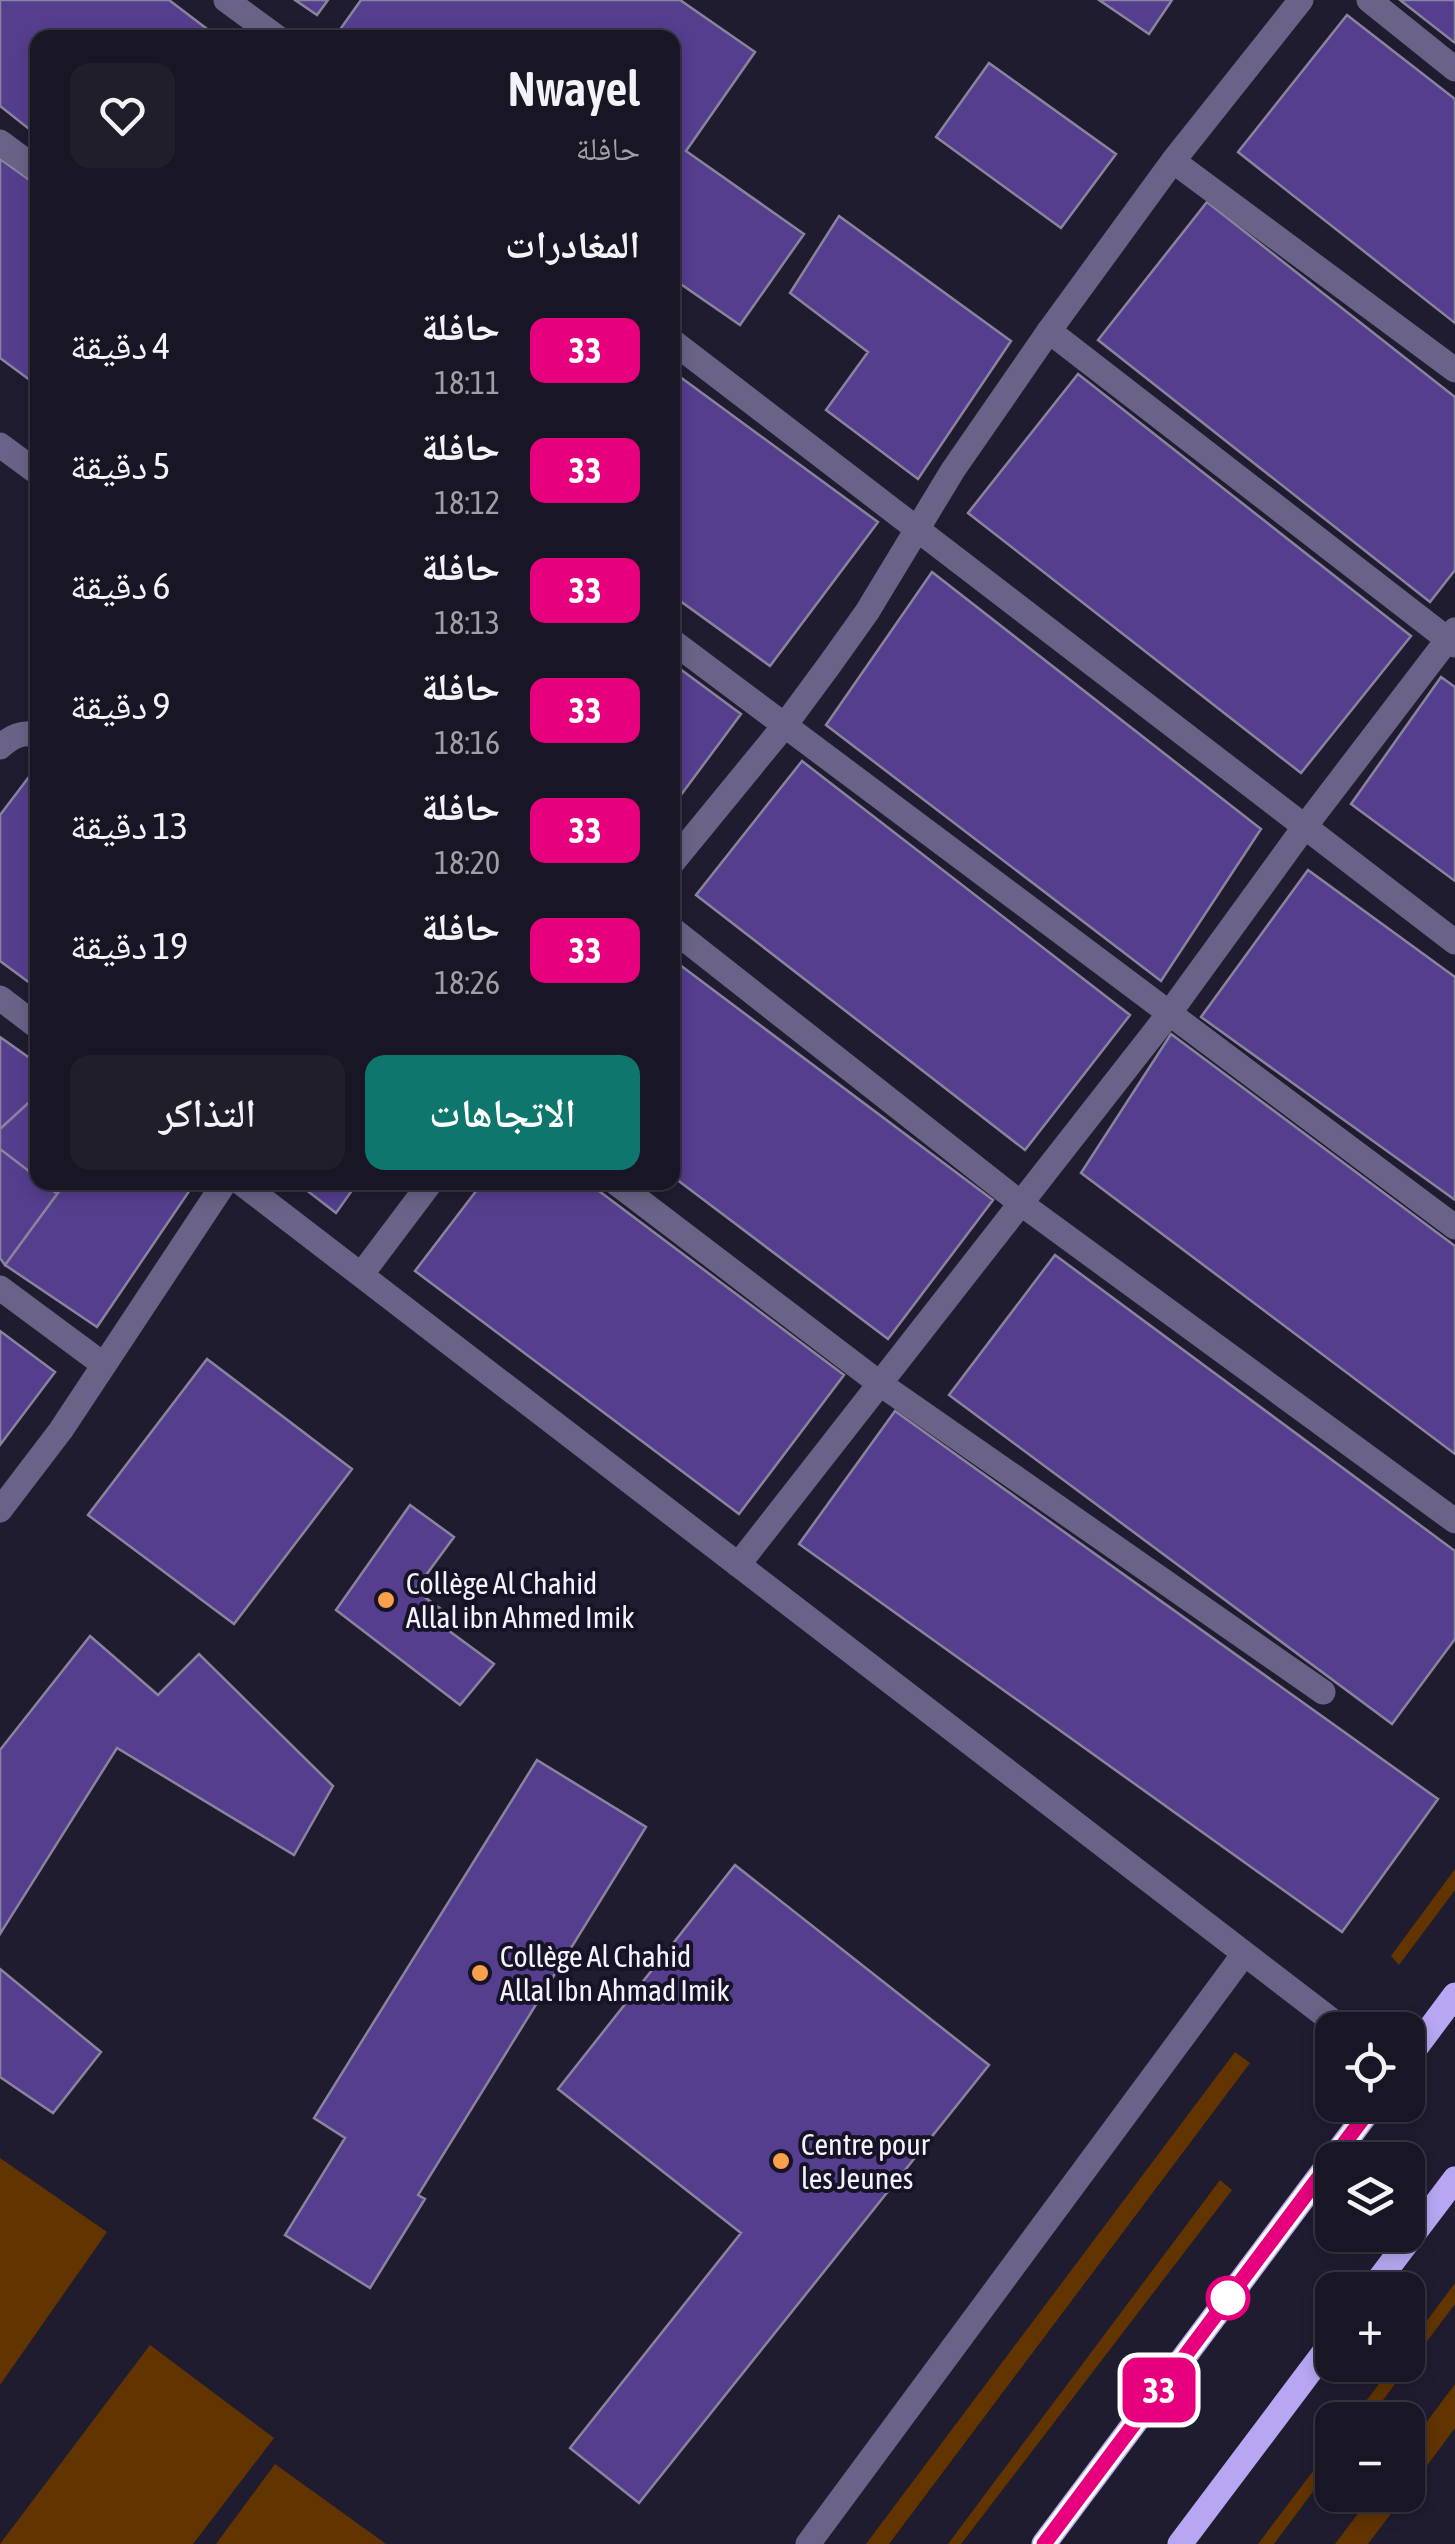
<!DOCTYPE html>
<html lang="ar">
<meta charset="utf-8">
<style>
body{margin:0;font-family:"Asap Condensed","Noto Naskh Arabic",sans-serif;background:#211e2c;color:#f1f3f6;direction:rtl;height:100vh;display:flex;flex-direction:column;font-size:38px;white-space:nowrap}
*{box-sizing:border-box;margin:0}
p{font-size:32px;color:#9f9fa6}
.icon{flex:none;width:55px;height:55px;fill:none;stroke:currentColor;stroke-width:2;stroke-linecap:round;stroke-linejoin:round}
.map{position:relative;flex:1;overflow:hidden;direction:ltr}
.sheet{position:absolute;left:30px;top:30px;width:650px;height:1160px;display:flex;flex-direction:column;background:#181524;border-radius:20px;box-shadow:0 5px 15px #0003,0 0 0 2px #363441;direction:rtl}
.sheet>*{flex:none}
.badge{padding:0 20px;border-radius:15px;font-size:35px;line-height:65px}
.buttons{position:absolute;left:1315px;top:2012px;display:grid;gap:20px}
.buttons a{display:grid;place-items:center;width:110px;height:110px;border-radius:20px;background:#181524;box-shadow:0 5px 15px #0003,0 0 0 2px #363441;font-size:50px}
.map>.badge{position:absolute;translate:-50% -50%;box-shadow:0 0 0 5px #fff}
h2{padding:0 40px;font-size:38px;line-height:90px}
.round{display:grid;place-items:center;flex:none;width:105px;height:105px;border-radius:20px;background:#211e2c}
.head{display:flex;align-items:center;justify-content:space-between;height:170px;padding:0 40px}
h1{font-size:48px;font-weight:600;line-height:75px}
.button{display:flex;gap:20px;margin-top:auto;padding:20px 40px}
.button a{flex:1;height:115px;border-radius:20px;background:#0f766e;color:#fff;font-size:40px;font-weight:600;line-height:115px;text-align:center}
.button a+a{background:#211e2c;color:#f1f3f6}
ul{padding:0;list-style:none}
li{display:flex;align-items:center;gap:30px;height:120px;padding:0 40px}
li div{flex:1}
li b{display:block;font-size:38px}
li em{font-style:normal}
li .badge{min-width:110px;font-weight:700;text-align:center}
.map>svg:first-child{display:block}
</style>
<div class="map">
<svg width="1455" height="2544" viewBox="0 0 1455 2544">
<rect width="100%" height="100%" fill="#201c30"/>
<!-- green -->
<path fill="#613400" d="M1455 1869V1890L1399 1965 1391 1956Z
M1235 2052 1250 2063 889 2544H866Z
M0 2158 107 2232 0 2385Z
M1220 2180 1232 2190 961 2544H948Z
M1455 2283V2304L1368 2420H1352L1393 2365H1408V2346Z
M150 2345 274 2438 193 2544H0Z
M1455 2384V2428L1408 2491V2447Z
M1332 2446V2466L1274 2544H1258Z
M275 2464 386 2544H216Z
M1372 2495H1405L1368 2544H1335Z"/>
<!-- building -->
<path fill="#553e8d" stroke="#89849e" stroke-width="2.5" d="M0 0H169L219 38H38V136L0 106Z
M295 0H328L317 15Z
M361 0H680L755 52 686 151 804 234 740 325 672 278V38H334Z
M1099 0H1172L1149 34Z
M1400 0H1455V43Z
M1347 15 1455 99V323L1238 152Z
M989 63 1116 154 1061 228 936 137Z
M0 159 38 186V386L0 358Z
M1207 202 1455 397V570L1430 602 1098 340Z
M839 216 1011 341 918 479 826 410 868 352 790 293Z
M672 371 878 522 770 666 672 595Z
M1078 374 1411 636 1301 773 968 513Z
M932 572 1261 829 1161 981 826 725Z
M672 663 741 714 672 807Z
M1441 677 1455 687V881L1351 804Z
M802 761 1130 1015 1025 1150 696 895Z
M35 769 38 771V989L0 961V815Z
M1308 870 1455 977V1200L1201 1017Z
M672 959 993 1200 888 1339 672 1176Z
M1171 1034 1455 1246V1454L1081 1173Z
M0 1037 38 1064V1094L0 1129Z
M38 1094V1178L0 1149V1129Z
M0 1149 38 1178V1182H43L57 1194 5 1265 0 1258Z
M43 1182H66L57 1194Z
M66 1182H187L192 1187 97 1327 5 1265Z
M296 1182H358L336 1213Z
M483 1182H587L844 1375 739 1514 415 1271Z
M1055 1255 1455 1551V1639L1392 1724 949 1395Z
M0 1331 55 1372 0 1445Z
M0 1331 55 1372 0 1445Z
M207 1359 352 1469 234 1624 88 1515Z
M895 1411 1438 1799 1342 1932 799 1544Z
M410 1505 454 1537 415 1590 445 1612 437 1622 494 1664 460 1705 336 1610Z
M90 1636 158 1695 199 1654 333 1786 294 1855 117 1748 0 1934V1750Z
M537 1760 646 1827 418 2195 425 2199 370 2288 285 2235 345 2138 314 2118Z
M735 1865 989 2065 639 2503 570 2448 741 2233 558 2089Z
M0 1969 101 2052 53 2113 0 2077Z"/>
<g fill="none" stroke-linecap="round" stroke-linejoin="round">
<!-- service -->
<path stroke="#6b6387" stroke-width="25" d="M0 747C11 737 22 731 38 735
M615 1182 879 1383 1323 1692"/>
<!-- pedestrian -->
<path stroke="#6b6387" stroke-width="25" d="M1369 0 1455 69
M0 142 38 170
M1049 331 1455 645
M672 641 1455 1227"/>
<!-- minor -->
<path stroke="#6b6387" stroke-width="25" d="M226 0 278 38
M1173 161 1455 370
M672 341 1455 942
M0 445 38 473
M672 863 785 725 830 664 867 612 953 470 1049 331 1173 161 1301 0
M672 929 1019 1202 1455 1521
M0 998 38 1027
M240 1182 1344 2030
M361 1275 431 1182
M0 1288 104 1365
M0 1510 61 1430 225 1182
M738 1565 1168 1015 1303 829 1455 630
M808 2544 1244 1954"/>
<!-- primary -->
<path stroke="#b7a7f2" stroke-width="25" d="M1408 2058 1455 1995
M1371 2290 1455 2179
M1044 2544 1373 2105
M1180 2544 1332 2342"/>
</g>
<g fill="none" stroke-linecap="round" stroke-linejoin="round">
<defs>
<path id="line" d="M1044 2544 1373 2105"/>
</defs>
<!-- line casing -->
<use href="#line" stroke="#fff" stroke-width="22"/>
<!-- line -->
<use href="#line" stroke="#e6007e" stroke-width="15"/>
</g>
<!-- markers -->
<g fill="#f9a04c" stroke="#171326" stroke-width="4">
<circle cx="386" cy="1600" r="10"/>
<circle cx="480" cy="1973" r="10"/>
<circle cx="781" cy="2161" r="10"/>
</g>
<circle fill="#fff" stroke="#e6007e" stroke-width="5" cx="1228" cy="2298" r="20"/>
<g text-anchor="middle" dominant-baseline="central" stroke-width="8" stroke-linejoin="round" paint-order="stroke">
<!-- poi labels -->
<g font-size="30" fill="#f4f2fd" stroke="#171326" text-anchor="start">
<text x="406" y="1583">Collège Al Chahid<tspan x="406" dy="34">Allal ibn Ahmed Imik</tspan></text>
<text x="500" y="1956">Collège Al Chahid<tspan x="500" dy="34">Allal Ibn Ahmad Imik</tspan></text>
<text x="801" y="2144">Centre pour<tspan x="801" dy="34">les Jeunes</tspan></text>
</g>
</g>
</svg>
<div class="buttons">
<a><svg class="icon" aria-label="locate" viewBox="0 0 24 24"><circle cx="12" cy="12" r="6"/><path d="M12 2v4M12 18v4M2 12h4M18 12h4"/></svg></a>
<a><svg class="icon" aria-label="layers" viewBox="0 0 24 24"><path d="M12 4l9 5-9 5-9-5zM3 14l9 5 9-5"/></svg></a>
<a>+</a>
<a>−</a>
</div>
<b class="badge" style="left:1159px;top:2390px;background:#e6007e;color:#fff">33</b>
<section class="sheet">
<div class="head"><div><h1>Nwayel</h1><p>حافلة</p></div><a class="round"><svg class="icon" aria-label="heart" viewBox="0 0 24 24"><path d="M12 20l-8-8c-3-5 5-10 8-4 3-6 11-1 8 4z"/></svg></a></div>
<h2>المغادرات</h2>
<ul>
<li><span class="badge" style="background:#e6007e;color:#fff">33</span><div><b>حافلة</b><p>18:11</p></div><em>4 دقيقة</em></li>
<li><span class="badge" style="background:#e6007e;color:#fff">33</span><div><b>حافلة</b><p>18:12</p></div><em>5 دقيقة</em></li>
<li><span class="badge" style="background:#e6007e;color:#fff">33</span><div><b>حافلة</b><p>18:13</p></div><em>6 دقيقة</em></li>
<li><span class="badge" style="background:#e6007e;color:#fff">33</span><div><b>حافلة</b><p>18:16</p></div><em>9 دقيقة</em></li>
<li><span class="badge" style="background:#e6007e;color:#fff">33</span><div><b>حافلة</b><p>18:20</p></div><em>13 دقيقة</em></li>
<li><span class="badge" style="background:#e6007e;color:#fff">33</span><div><b>حافلة</b><p>18:26</p></div><em>19 دقيقة</em></li>
</ul>
<div class="button"><a>الاتجاهات</a><a>التذاكر</a></div>
</section>
</div>
